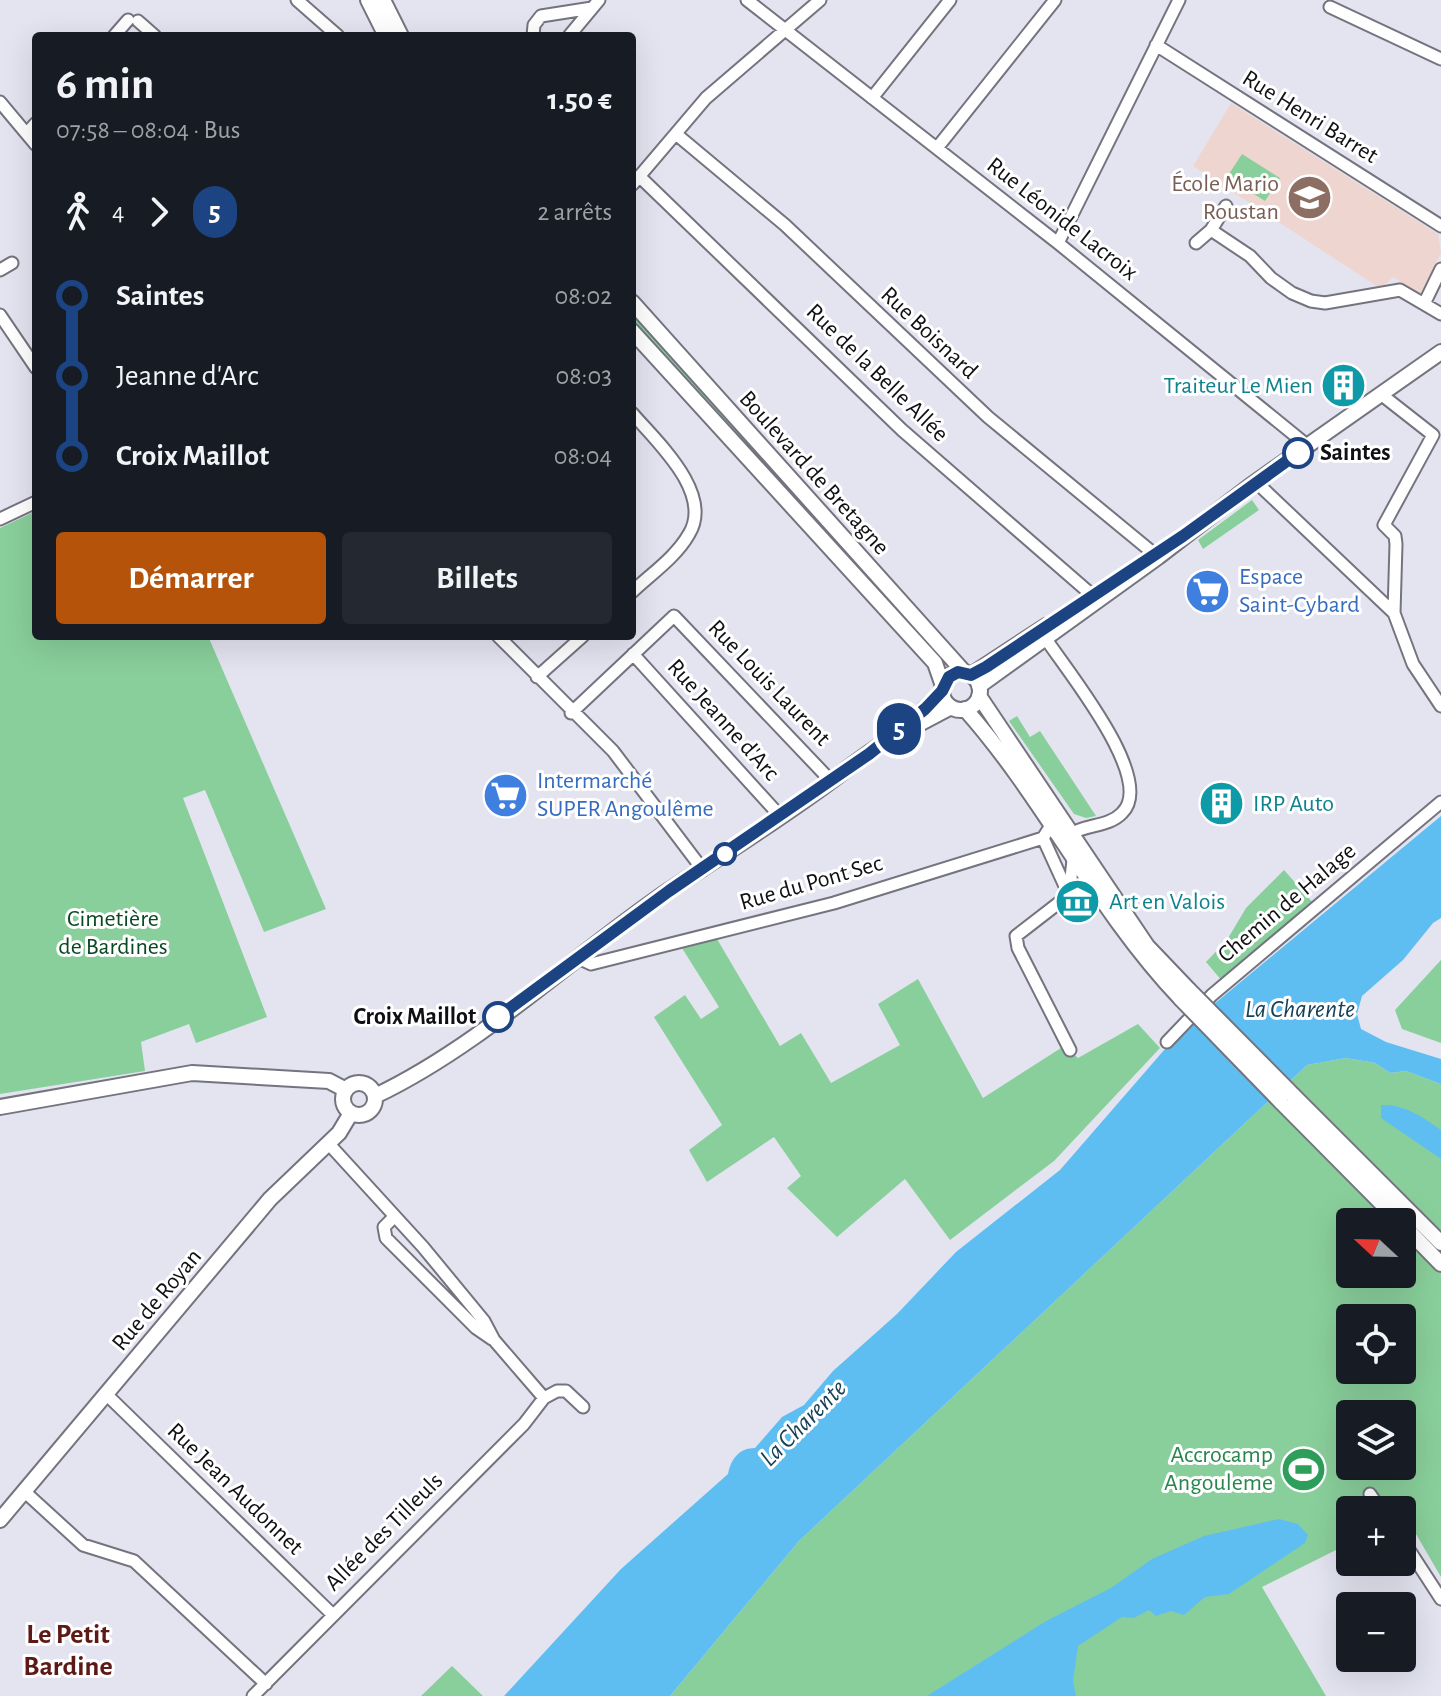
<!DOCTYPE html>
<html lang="fr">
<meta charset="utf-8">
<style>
body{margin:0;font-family:"Alegreya Sans",sans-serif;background:#242831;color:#f1f3f6;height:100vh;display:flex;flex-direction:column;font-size:30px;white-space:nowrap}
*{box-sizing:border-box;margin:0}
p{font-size:26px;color:#9ea1a6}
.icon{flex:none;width:44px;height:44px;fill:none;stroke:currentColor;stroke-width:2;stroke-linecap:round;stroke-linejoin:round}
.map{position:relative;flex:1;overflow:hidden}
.side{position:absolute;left:32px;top:32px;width:604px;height:608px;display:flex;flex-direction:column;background:#171b24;border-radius:8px;box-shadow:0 8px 32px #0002}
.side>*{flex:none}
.badge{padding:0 16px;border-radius:26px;font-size:28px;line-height:52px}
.needle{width:52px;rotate:292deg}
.buttons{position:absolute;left:1336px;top:1208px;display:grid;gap:16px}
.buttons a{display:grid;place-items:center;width:80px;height:80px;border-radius:8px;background:#171b24;box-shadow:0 8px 32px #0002;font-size:40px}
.map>.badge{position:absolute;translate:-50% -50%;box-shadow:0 0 0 4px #fff}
.legs{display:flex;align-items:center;gap:12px;height:88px;padding:0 24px;font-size:26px}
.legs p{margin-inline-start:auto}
.summary{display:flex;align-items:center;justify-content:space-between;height:136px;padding:0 24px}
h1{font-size:44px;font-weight:700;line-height:60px}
.cta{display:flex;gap:16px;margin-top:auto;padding:16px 24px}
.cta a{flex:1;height:92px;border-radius:8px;background:#b45309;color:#fff;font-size:32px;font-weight:700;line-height:92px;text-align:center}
.cta a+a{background:#242831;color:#f1f3f6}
ul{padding:0 24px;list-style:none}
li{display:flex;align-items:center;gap:28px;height:80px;font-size:30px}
li i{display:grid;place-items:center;width:12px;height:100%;margin:0 10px;background:currentColor}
li i::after{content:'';width:20px;height:20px;margin:-10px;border:6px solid;border-radius:50%;background:#171b24}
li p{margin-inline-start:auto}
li:first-child i{background:linear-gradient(#0000 50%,currentColor 0)}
li:last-child i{background:linear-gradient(currentColor 50%,#0000 0)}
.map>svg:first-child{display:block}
</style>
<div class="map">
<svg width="1441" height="1696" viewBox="0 0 1441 1696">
<rect width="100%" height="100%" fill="#e3e4f0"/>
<!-- education -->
<path fill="#efd5cf" d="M1231 103 1438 234 1441 253 1420 294 1393 277 1381 289 1193 166Z"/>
<!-- green -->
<path fill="#89cf9b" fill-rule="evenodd" d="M1242 154 1280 178 1265 201 1227 177Z
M632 310 941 657 858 576 632 320Z
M1252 500 1259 510 1203 549 1198 540Z
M36 511V636H208L326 909 264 932 205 790 183 798 267 1017 196 1043 189 1024 141 1042 145 1071 0 1094V528Z
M1017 716 1030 737 1040 731 1096 816 1086 818 1074 814 1009 721Z
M1284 870 1314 904 1223 982 1206 962 1227 940 1246 908Z
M717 939 780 1046 801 1033 831 1083 900 1045 878 1004 918 979 983 1098 1064 1046 1078 1058 1138 1024 1160 1048 1054 1161 950 1240 905 1179 837 1237 787 1188 801 1176 774 1137 707 1182 689 1150 722 1125 654 1017 685 995 701 1019 719 1007 682 948Z
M1441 960V1043L1402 1029 1395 1010Z
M1346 1058 1375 1063 1390 1073 1406 1071 1441 1084V1577L1402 1510H1350V1543L1262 1587 1326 1696H670L799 1541 1307 1065ZM1350 1222H1402V1274H1350ZM1350 1318H1402V1370H1350ZM1350 1414H1402V1466H1350Z
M452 1666 483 1696H421Z"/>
<!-- water -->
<path fill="#5ebef2" d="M1441 816V918L1433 923 1403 960 1362 996 1357 1014 1361 1029 1386 1042 1441 1059V1084L1406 1071 1390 1073 1375 1063 1346 1058 1307 1065 799 1541 670 1696H504L621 1569 728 1474C731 1459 739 1448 755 1448L782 1417 804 1405 833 1371 897 1314 956 1252 1060 1170 1178 1034Z
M1381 1105C1404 1104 1423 1117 1441 1130V1159L1381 1118Z
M1279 1519 1298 1524 1308 1535 1305 1543 1229 1594 1205 1597 1184 1615 1171 1611 1156 1616 1149 1610 1134 1618 1122 1617 1078 1646 1073 1681 1076 1696H927L1046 1621 1111 1588 1152 1559 1204 1536Z"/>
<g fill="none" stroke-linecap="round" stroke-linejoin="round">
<defs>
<path id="minor" d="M297 0 338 36
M747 0 1058 243 1308 446
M1330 7 1441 59
M138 21 155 36
M114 36 128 20
M533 36 534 25 541 16 592 8
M569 36 599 0
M1156 45 1441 226
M872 98 950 0
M0 102 36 145
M27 133 36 123
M676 134 785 225 988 417 1158 557
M937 148 1055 0
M639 176 902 430 1092 595
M632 185 706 98 820 0
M1211 230 1250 256 1271 278 1292 293 1311 301 1325 303 1400 290 1424 304
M1058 243 1179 0
M1196 243 1211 230 1226 206
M1441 269 1424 304 1441 314
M0 270 12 263
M0 315 36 368
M1382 395 1433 435 1384 525 1395 536 1396 544 1394 613
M632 413C656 441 714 493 689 534 676 557 651 574 632 592
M1256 482 1394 613 1413 664 1441 706
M0 519 36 502
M1046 633V639C1067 671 1157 780 1122 813 1109 827 1086 824 1071 834
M498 636 613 751 703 870
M633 654 780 816
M537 677 583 636
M571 713 674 616 831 781
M1043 838 1069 895 1016 936 1018 948 1070 1050
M1073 860 1069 895 1080 890H1094
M578 958 591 964 834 903 1043 838 1050 827
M1167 1042 1212 995 1441 802
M328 1143 423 1247 484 1321 494 1340 544 1398 557 1391H566L583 1407
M393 1218 384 1227 386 1238 476 1328 492 1339
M106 1394 333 1615
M25 1492 83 1545 134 1561 266 1684
M1370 1494 1381 1510
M1402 1539 1441 1599
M253 1696 524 1424 544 1398"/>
<path id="major" d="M368 0 386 36
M383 0 401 36
M632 302 964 672
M632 331 935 663 943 686
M942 691a19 19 0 1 1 38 0a19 19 0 1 1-38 0Z
M971 675 1046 626
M979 686 1158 557 1250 486 1441 352
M979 696 1147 946 1189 990
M965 709C1045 799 1097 911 1181 999
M917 725 951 707
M343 1099a16 16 0 1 1 32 0a16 16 0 1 1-32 0Z
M1293 1095 1441 1243
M375 1096C482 1045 570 958 668 891 725 853 784 817 839 775 874 748 913 725 942 691
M1281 1102 1400 1222
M0 1107 192 1073 329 1081 346 1090
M1402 1224 1441 1264
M0 1520 270 1199 339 1133 351 1113"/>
</defs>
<!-- minor casing -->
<use href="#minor" stroke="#74747f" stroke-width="15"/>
<!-- major casing -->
<use href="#major" stroke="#74747f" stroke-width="18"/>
<!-- minor -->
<use href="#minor" stroke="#fff" stroke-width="11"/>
<!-- major -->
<use href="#major" stroke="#fff" stroke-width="14"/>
<defs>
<path id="major-bridge" d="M1189 990 1293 1095
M1181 999 1281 1102"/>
</defs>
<!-- major-bridge casing -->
<use href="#major-bridge" stroke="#74747f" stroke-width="18" stroke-linecap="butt"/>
<!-- major-bridge -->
<use href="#major-bridge" stroke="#fff" stroke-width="14"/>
</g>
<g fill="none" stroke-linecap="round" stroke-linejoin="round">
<defs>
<path id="line-1" d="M498 1017 669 891 869 754 925 709 942 691 949 677 958 672 971 675 986 667 1183 536 1298 453"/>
</defs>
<!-- line-1 casing -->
<use href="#line-1" stroke="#fff" stroke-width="18"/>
<!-- line-1 -->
<use href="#line-1" stroke="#1c4482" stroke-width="12"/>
</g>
<!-- icons -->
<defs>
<symbol id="school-disc" viewBox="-11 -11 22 22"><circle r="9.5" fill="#8d6e63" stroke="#fff"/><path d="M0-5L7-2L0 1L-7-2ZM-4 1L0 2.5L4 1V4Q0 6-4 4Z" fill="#fff"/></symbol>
<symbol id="building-disc" viewBox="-11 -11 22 22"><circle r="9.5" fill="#0f9aa8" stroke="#fff"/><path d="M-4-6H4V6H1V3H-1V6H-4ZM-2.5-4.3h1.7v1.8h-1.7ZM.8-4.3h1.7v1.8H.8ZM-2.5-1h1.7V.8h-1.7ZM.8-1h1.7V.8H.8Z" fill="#fff"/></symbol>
<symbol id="supermarket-disc" viewBox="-11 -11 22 22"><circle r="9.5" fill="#3f7fe0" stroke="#fff"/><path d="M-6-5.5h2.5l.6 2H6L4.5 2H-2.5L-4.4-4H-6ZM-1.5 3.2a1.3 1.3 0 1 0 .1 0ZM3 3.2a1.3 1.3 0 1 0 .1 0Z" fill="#fff"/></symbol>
<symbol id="museum-disc" viewBox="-11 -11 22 22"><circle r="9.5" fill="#0f9aa8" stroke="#fff"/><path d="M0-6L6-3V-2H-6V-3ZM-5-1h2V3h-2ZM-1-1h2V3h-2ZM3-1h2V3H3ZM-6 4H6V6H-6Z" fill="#fff"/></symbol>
<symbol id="stadium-disc" viewBox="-11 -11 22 22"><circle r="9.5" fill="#2e9e5b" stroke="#fff"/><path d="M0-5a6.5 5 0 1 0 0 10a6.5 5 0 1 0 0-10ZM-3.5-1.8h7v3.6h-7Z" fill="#fff"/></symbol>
</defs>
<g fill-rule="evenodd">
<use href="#school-disc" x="1284" y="172" width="51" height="51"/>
<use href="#building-disc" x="1318" y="360" width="51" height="51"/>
<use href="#supermarket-disc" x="1182" y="566" width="51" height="51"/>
<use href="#supermarket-disc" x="480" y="770" width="51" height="51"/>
<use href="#building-disc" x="1196" y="778" width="51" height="51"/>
<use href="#museum-disc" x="1052" y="876" width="51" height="51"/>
<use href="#stadium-disc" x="1278" y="1444" width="51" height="51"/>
</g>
<!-- markers -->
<g fill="#fff" stroke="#1c4482" stroke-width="4">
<circle cx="1298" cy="453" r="14"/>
<circle cx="725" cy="854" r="10"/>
<circle cx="498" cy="1017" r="14"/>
</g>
<g text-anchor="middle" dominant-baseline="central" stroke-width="6" stroke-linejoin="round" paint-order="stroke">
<!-- street labels -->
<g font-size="24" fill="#101014" stroke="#fff">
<text transform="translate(1310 117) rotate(32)">Rue Henri Barret</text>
<text transform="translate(1062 219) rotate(38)">Rue Léonide Lacroix</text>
<text transform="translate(929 333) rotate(43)">Rue Boisnard</text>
<text transform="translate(877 373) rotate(44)">Rue de la Belle Allée</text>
<text transform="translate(814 473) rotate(48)">Boulevard de Bretagne</text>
<text transform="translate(769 683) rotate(46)">Rue Louis Laurent</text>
<text transform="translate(723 720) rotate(48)">Rue Jeanne d'Arc</text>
<text transform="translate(811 883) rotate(-16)">Rue du Pont Sec</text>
<text transform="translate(1287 903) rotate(-40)">Chemin de Halage</text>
<text transform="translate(157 1300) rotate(-50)">Rue de Royan</text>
<text transform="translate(235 1489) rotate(44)">Rue Jean Audonnet</text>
<text transform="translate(384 1532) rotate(-45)">Allée des Tilleuls</text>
</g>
<!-- education labels -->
<g font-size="24" fill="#785e54" stroke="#fff" text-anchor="end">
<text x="1279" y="184">École Mario<tspan x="1279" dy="28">Roustan</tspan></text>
</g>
<!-- culture labels -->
<g font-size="24" fill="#0d838f" stroke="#fff" text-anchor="start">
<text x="1313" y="386" text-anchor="end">Traiteur Le Mien</text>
<text x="1253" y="804">IRP Auto</text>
<text x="1109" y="902">Art en Valois</text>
</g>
<!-- stop labels -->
<g font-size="24" font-weight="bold" fill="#101014" stroke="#fff" text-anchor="start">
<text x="1320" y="453">Saintes</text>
<text x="476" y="1017" text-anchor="end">Croix Maillot</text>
</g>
<!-- shop labels -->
<g font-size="24" fill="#366cbe" stroke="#fff" text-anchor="start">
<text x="1239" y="577">Espace<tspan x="1239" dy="28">Saint-Cybard</tspan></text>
<text x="537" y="781">Intermarché<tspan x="537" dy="28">SUPER Angoulême</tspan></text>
</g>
<!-- park labels -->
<g font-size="24" fill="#084822" stroke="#fff">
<text x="113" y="919">Cimetière<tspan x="113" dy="28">de Bardines</tspan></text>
</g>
<!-- leisure labels -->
<g font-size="24" fill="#27864d" stroke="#fff" text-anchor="end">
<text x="1273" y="1455">Accrocamp<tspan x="1273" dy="28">Angouleme</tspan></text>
</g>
<!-- water labels -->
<g font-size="26" font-style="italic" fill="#184157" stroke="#fff">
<text x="1300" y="1009">La Charente</text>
<text transform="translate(803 1423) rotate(-45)">La Charente</text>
</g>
<!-- quarter labels -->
<g font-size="28" font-weight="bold" fill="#5d1915" stroke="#fff">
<text x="68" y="1635">Le Petit<tspan x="68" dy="32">Bardine</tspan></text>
</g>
</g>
</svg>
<div class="buttons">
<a><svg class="needle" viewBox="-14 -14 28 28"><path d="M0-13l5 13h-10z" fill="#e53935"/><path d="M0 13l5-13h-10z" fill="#9ea1a6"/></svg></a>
<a><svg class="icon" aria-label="locate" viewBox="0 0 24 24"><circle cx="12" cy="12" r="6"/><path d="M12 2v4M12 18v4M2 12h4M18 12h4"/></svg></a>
<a><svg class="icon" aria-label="layers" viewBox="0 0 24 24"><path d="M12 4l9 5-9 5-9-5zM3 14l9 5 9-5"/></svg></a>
<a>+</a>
<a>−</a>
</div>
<b class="badge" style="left:899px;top:729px;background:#1c4482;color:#fff">5</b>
<section class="side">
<div class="summary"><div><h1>6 min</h1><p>07:58 – 08:04 · Bus</p></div><b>1.50 €</b></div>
<div class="legs"><svg class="icon" aria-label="walk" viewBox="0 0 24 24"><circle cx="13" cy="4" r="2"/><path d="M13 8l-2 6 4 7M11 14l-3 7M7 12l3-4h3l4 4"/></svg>4<svg class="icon" aria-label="forward" viewBox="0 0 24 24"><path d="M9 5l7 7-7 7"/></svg><b class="badge" style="background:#1c4482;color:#fff">5</b><p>2 arrêts</p></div>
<ul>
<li><i style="color:#1c4482"></i><b>Saintes</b><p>08:02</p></li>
<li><i style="color:#1c4482"></i><span>Jeanne d'Arc</span><p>08:03</p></li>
<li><i style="color:#1c4482"></i><b>Croix Maillot</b><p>08:04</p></li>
</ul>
<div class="cta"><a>Démarrer</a><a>Billets</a></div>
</section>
</div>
